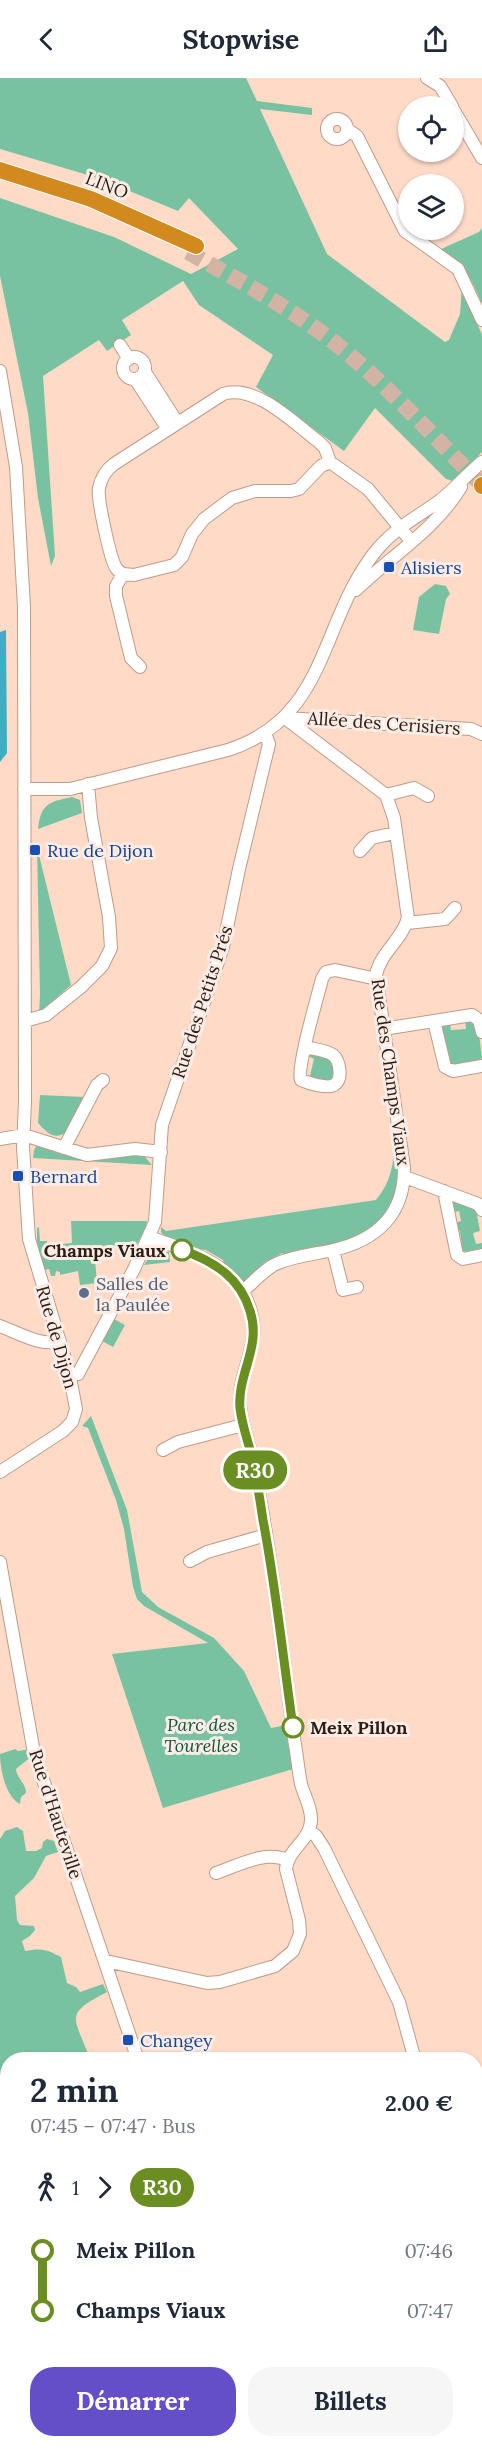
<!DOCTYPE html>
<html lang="fr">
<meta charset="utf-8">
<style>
body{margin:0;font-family:Lora,serif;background:#f6f6f7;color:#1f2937;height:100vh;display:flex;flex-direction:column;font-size:22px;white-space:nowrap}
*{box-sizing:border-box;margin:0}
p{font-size:20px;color:#747a83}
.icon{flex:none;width:33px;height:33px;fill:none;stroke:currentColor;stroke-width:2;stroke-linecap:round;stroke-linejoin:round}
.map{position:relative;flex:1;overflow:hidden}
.drawer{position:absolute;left:0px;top:1974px;width:483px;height:396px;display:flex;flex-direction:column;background:#fff;border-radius:24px 24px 0 0;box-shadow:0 2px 4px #0004}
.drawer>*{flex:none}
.badge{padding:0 12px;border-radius:20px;font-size:21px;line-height:39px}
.controls{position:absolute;left:398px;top:18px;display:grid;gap:12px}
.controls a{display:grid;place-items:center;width:66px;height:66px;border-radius:50%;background:#fff;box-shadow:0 2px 4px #0004;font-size:30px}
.map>.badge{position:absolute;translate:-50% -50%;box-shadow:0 0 0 3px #fff}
.legs{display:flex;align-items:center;gap:9px;height:66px;padding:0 30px;font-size:20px}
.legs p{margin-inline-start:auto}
.overview{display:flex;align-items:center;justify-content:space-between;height:102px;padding:0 30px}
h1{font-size:33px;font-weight:700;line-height:45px}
.action{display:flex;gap:12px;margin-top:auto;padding:12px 30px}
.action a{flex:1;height:69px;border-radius:24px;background:#644fc8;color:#fff;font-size:24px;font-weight:700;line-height:69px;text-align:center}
.action a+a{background:#f6f6f7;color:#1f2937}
ul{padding:0 30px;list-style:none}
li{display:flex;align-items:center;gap:21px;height:60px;font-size:22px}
li i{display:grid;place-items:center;width:9px;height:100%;margin:0 8px;background:currentColor}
li i::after{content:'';width:15px;height:15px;margin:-8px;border:4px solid;border-radius:50%;background:#fff}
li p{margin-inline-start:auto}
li:first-child i{background:linear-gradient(#0000 50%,currentColor 0)}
li:last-child i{background:linear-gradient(currentColor 50%,#0000 0)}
header{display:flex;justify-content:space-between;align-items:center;height:78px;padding:0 30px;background:#fff;font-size:27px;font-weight:700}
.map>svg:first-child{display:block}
</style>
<header><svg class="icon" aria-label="back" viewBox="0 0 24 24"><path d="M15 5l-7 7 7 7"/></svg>Stopwise<svg class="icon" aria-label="share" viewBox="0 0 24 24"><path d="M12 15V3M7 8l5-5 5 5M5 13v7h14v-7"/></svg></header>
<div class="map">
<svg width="482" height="2370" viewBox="0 0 482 2370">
<rect width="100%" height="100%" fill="#fedac7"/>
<!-- green -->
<path fill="#79c2a1" d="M0 0H246L257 23 312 30V37L260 31 327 176 445 264 449 262 460 236 462 208 482 257V374L453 403 446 401 375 330 344 373 256 309 273 277 199 227 183 203 122 242 131 257 107 273 99 262 43 298 55 478 51 488 38 420 28 335 0 198V120L114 159 191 196 238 171 189 120 178 133 98 100 0 71Z
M482 150V226C471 199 465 188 441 171L479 154Z
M435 506 446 508 450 516 446 521 439 556 413 552 419 519Z
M72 719 80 722 82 735 38 751C41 726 48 724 72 719Z
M37 769 71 907 39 935 40 917Z
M468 941 478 948 482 980 477 985 451 988 442 949 450 944 451 952 466 951 465 942Z
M313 976 332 981 336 993 331 1002H309L314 981 308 978Z
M40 1017 85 1019 66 1054C55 1063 46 1054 38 1045Z
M394 1054 400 1084 395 1120 383 1141 357 1161 286 1177 282 1175 263 1185V1189L244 1204 224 1186 223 1182 206 1172 197 1171 165 1159 161 1154V1149L166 1153 376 1122C393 1102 395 1079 394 1054Z
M37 1067 144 1078 152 1087 33 1080 34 1072Z
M452 1122 476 1132 480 1153 473 1155 476 1166 482 1165V1173L480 1171 462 1174 459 1170 462 1168 460 1153H456L455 1145 461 1143 459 1133 452 1135Z
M71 1143H147L146 1149 131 1178 122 1167 94 1170 97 1205 80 1207 78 1193 60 1197V1194L56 1193 55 1198H51L49 1191 44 1192 37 1167V1150L39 1149 40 1163H47L49 1181 61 1180 63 1166 72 1165Z
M154 1171 169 1174 170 1184 144 1187Z
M114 1241 125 1247 113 1269 102 1263Z
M91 1338 127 1432 142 1514 158 1529 214 1560 244 1593 271 1650 286 1647 293 1691 163 1730 112 1576 208 1565 144 1528 137 1521 133 1509 124 1451 116 1422 88 1350 82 1348Z
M15 1671 18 1673 30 1671 32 1678 16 1691C17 1701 26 1705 26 1715L21 1719 20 1726C5 1719 0 1689 0 1676Z
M17 1749 23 1753 26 1773H36L42 1770 43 1764 47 1761 54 1763 58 1774 46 1778 34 1800 15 1818 17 1842 20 1847 34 1848 35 1852 30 1858 22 1863 25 1873C40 1870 47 1871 61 1879L67 1905 76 1909 80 1914 103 1906 107 1914C62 1937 75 1939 90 1981L8 1982 7 2055 0 2032V1761L5 1753Z
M0 2121 7 2160V2195L0 2197Z
M0 2215H3L8 2237V2362L32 2363 34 2369 0 2370Z
M108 2363V2362L142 2363 140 2370H103Z"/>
<!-- water -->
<path fill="#3faec2" d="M6 552 7 675 0 684V554Z"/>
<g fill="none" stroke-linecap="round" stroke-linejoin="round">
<!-- highway-tunnel -->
<path stroke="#d3b4a4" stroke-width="16" stroke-dasharray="16 8" stroke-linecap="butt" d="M188 174C240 203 293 231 340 269 391 311 435 360 482 407"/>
<defs>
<path id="minor" d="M427 0 440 8 452 28
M453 31 482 80
M327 51a10 10 0 1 1 20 0a10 10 0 1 1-20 0Z
M348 52 357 58 405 153 458 191 482 242
M120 267 129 281
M123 290a11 11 0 1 1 22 0a11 11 0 1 1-22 0Z
M0 293 16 389 24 529 25 1023 23 1069 29 1161 69 1294 76 1331 72 1344 63 1353 0 1394
M145 294 177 344
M135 301 167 350
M123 496 134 497 174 487 182 479 192 456 204 441 232 420 255 413H291L299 411 321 388 330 384
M356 512C391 478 436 451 461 409
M140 589 131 580 116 518V508L123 496C120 494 118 493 116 490 110 480 97 421 99 410 101 400 106 392 114 386L223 316C255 305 295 346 319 364L325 370 330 384 368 411 411 463
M285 640 471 651 482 656
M24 711H70L228 672C327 640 319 549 372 478 390 453 414 441 438 424 454 412 467 396 482 384
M386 717 414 710 428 718
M360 773 372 760 395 755
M407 845 445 841 455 830
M25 943 46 937 81 909 102 888 111 870 109 839 91 740 88 706
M434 943 445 989 453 993 482 988
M383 951 472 937 479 942 482 954
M305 969C313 971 326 972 333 977 340 983 343 1002 334 1007 327 1011 308 1005 301 1002 296 991 318 917 322 901L326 894 335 892 377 901
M0 1061 24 1057 87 1077 135 1071 161 1074
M64 1070 97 1007 103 1002
M405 1099 478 1126 482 1132
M444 1113 457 1177 463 1181 482 1177
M333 1172 343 1212 357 1209
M242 1214C254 1204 265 1190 278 1185 295 1178 315 1176 333 1172 377 1162 405 1136 404 1089L376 897C380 875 402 862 408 840L394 740 386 717 285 640
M0 1248C16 1254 42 1269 59 1263
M69 1294 78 1296 134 1191 155 1144 162 1047 223 869 239 791 269 666 265 655
M163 1372 178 1364 243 1347
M190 1483 207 1474 266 1457
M0 1484 34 1675 138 1982
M309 1753 316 1758 324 1770 399 1924 415 1982
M216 1795C237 1788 265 1772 287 1782
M106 1883 207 1905 220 1904 275 1888 293 1873 300 1856 299 1842 286 1791C288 1770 312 1762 311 1740 311 1729 304 1717 301 1706 298 1691 297 1676 294 1661 285 1592 277 1523 266 1455 262 1431 258 1407 253 1383 250 1367 243 1351 241 1335 233 1291 270 1266 244 1216 227 1184 181 1170 149 1159
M476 2198 482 2222
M471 2362 477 2370
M93 2370 99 2362"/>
<path id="highway" d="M0 92 91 121 196 168
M482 407V408"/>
</defs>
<!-- minor casing -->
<use href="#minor" stroke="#bd9c8a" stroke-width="14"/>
<!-- highway casing -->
<use href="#highway" stroke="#fff" stroke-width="18"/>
<!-- minor -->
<use href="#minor" stroke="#fff" stroke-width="12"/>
<!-- highway -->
<use href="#highway" stroke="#d2891d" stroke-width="16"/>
</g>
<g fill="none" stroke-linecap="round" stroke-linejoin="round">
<defs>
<path id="line-1" d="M182 1172C213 1183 240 1199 250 1233 262 1269 237 1296 240 1330 242 1348 249 1366 253 1383 257 1403 260 1422 263 1442 276 1510 283 1580 293 1649"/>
</defs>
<!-- line-1 casing -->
<use href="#line-1" stroke="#fff" stroke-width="14"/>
<!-- line-1 -->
<use href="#line-1" stroke="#6b8e23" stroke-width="9"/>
</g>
<!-- markers -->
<g fill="#1a4fb4" stroke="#fbece5" stroke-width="2">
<rect x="383" y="483" width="12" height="12" rx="3"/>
<rect x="29" y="766" width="12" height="12" rx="3"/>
<rect x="12" y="1092" width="12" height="12" rx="3"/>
<rect x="122" y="1956" width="12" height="12" rx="3"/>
</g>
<g fill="#fff" stroke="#6b8e23" stroke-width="3">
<circle cx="182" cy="1172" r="10"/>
<circle cx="293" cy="1649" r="10"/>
</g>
<circle fill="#5c6f8a" stroke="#fbece5" stroke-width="2" cx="84" cy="1215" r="6"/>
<g text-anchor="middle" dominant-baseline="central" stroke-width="6" stroke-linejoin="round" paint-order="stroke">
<!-- street labels -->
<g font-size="18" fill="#291d16" stroke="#fbece5">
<text transform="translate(107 107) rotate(21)">LINO</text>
<text transform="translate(384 645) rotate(4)">Allée des Cerisiers</text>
<text transform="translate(202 924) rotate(-72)">Rue des Petits Prés</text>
<text transform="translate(391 994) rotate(82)">Rue des Champs Viaux</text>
<text transform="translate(57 1259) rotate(74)">Rue de Dijon</text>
<text transform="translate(56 1736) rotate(72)">Rue d'Hauteville</text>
</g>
<!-- transit labels -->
<g font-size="18" fill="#164399" stroke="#fbece5" text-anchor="start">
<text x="401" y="489">Alisiers</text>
<text x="47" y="772">Rue de Dijon</text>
<text x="30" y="1098">Bernard</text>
<text x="140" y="1962">Changey</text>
</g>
<!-- stop labels -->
<g font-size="18" font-weight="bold" fill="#291d16" stroke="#fbece5" text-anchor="end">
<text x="166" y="1172">Champs Viaux</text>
<text x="310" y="1649" text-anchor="start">Meix Pillon</text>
</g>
<!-- service labels -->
<g font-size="18" fill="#4e5e75" stroke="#fbece5" text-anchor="start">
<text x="96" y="1205">Salles de<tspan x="96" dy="21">la Paulée</tspan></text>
</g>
<!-- park labels -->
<g font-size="18" font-style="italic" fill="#0f553c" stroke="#fbece5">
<text x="201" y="1646">Parc des<tspan x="201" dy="21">Tourelles</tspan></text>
</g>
</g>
</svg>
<div class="controls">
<a><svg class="icon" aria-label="locate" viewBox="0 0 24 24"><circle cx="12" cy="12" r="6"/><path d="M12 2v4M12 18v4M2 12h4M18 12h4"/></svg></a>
<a><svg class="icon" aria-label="layers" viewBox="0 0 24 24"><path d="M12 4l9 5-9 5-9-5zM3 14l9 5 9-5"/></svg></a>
</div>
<b class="badge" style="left:255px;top:1392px;background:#6b8e23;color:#fff">R30</b>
<section class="drawer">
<div class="overview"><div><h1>2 min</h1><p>07:45 – 07:47 · Bus</p></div><b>2.00 €</b></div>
<div class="legs"><svg class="icon" aria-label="walk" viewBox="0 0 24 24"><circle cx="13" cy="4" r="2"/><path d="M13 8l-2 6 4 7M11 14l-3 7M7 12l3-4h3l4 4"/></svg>1<svg class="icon" aria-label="forward" viewBox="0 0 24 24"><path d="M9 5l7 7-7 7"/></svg><b class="badge" style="background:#6b8e23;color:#fff">R30</b></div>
<ul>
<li><i style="color:#6b8e23"></i><b>Meix Pillon</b><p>07:46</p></li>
<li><i style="color:#6b8e23"></i><b>Champs Viaux</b><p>07:47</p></li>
</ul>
<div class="action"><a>Démarrer</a><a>Billets</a></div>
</section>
</div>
